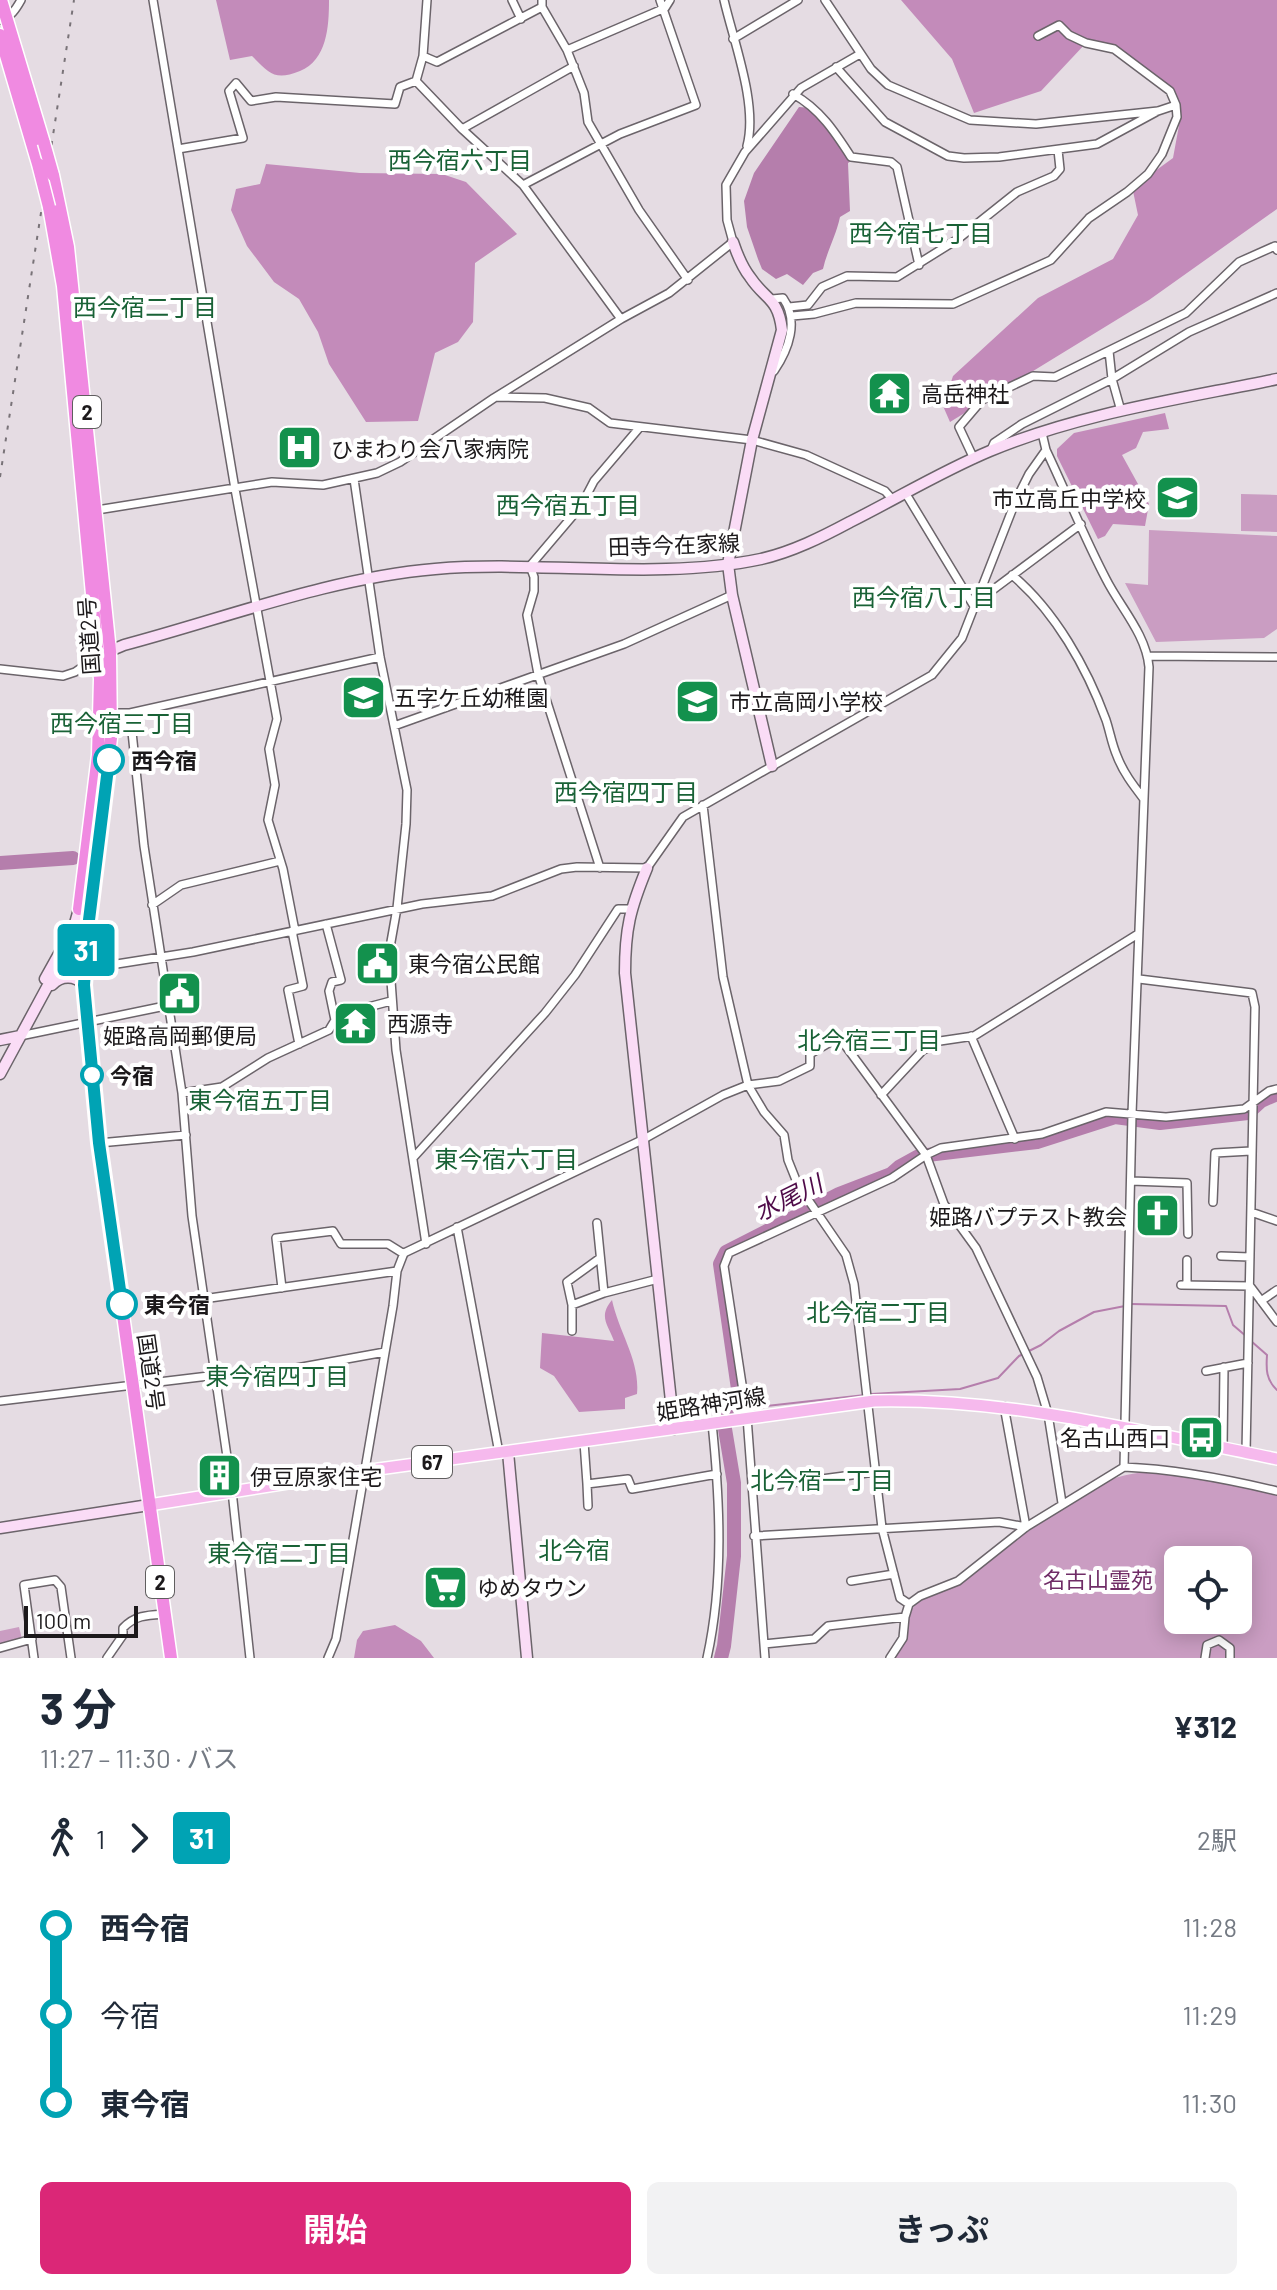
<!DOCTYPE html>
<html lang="ja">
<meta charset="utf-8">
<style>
body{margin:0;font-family:Barlow,"Noto Sans JP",sans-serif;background:#f2f2f3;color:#1f2937;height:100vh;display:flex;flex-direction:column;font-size:30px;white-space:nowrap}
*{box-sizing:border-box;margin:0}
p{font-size:26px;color:#747a83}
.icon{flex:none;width:44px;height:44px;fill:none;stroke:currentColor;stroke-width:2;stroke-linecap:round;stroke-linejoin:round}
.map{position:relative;height:1658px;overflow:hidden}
.panel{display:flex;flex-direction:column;background:#fff;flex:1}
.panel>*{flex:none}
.badge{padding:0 16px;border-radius:6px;font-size:28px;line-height:52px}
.fabs{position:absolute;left:1164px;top:1546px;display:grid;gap:16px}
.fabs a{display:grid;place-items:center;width:88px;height:88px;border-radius:12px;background:#fff;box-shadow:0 4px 20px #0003;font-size:40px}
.scale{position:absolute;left:24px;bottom:20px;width:114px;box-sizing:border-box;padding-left:8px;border:4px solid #1c191b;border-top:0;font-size:22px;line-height:28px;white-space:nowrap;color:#1c191b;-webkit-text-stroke:6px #fff;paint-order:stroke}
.map>.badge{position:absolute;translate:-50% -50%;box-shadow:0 0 0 4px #fff}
.legs{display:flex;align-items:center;gap:12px;height:88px;padding:0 40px;font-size:26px}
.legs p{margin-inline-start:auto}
.head{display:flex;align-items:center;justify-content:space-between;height:136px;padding:0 40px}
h1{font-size:44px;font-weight:700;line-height:60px}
.primary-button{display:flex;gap:16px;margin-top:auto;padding:16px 40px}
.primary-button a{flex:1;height:92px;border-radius:12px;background:#db2777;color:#fff;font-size:32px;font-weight:700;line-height:92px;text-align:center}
.primary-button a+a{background:#f2f2f3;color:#1f2937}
ul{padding:0 40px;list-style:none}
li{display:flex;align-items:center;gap:28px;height:88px;font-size:30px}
li i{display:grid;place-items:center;width:12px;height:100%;margin:0 10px;background:currentColor}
li i::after{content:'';width:20px;height:20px;margin:-10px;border:6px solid;border-radius:50%;background:#fff}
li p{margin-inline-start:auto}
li:first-child i{background:linear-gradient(#0000 50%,currentColor 0)}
li:last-child i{background:linear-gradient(currentColor 50%,#0000 0)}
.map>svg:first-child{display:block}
</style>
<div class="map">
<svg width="1277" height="1658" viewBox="0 0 1277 1658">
<rect width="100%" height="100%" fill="#e5dce3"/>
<!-- green -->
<path fill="#ca9dc2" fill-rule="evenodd" d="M1241 494 1277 495V532L1241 531Z
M1149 530 1277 536V629L1264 638 1156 642 1125 583 1148 585Z
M1148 1472 1247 1487 1277 1494V1658H893C896 1654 901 1649 904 1644 910 1633 906 1619 913 1608 924 1592 946 1593 961 1582 1015 1545 1078 1475 1148 1472ZM1178 1560H1238V1620H1178Z
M19 1627 22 1639 0 1644V1631Z"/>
<!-- forest -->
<path fill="#c38bba" d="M216 0H329C329 27 327 60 300 71 275 81 270 74 252 56L230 60Z
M901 0H1277V209L1149 300 950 422 943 406 953 376 1038 298 1113 259 1138 215 1133 191 1140 182 1173 158 1180 120 1165 87 1129 58 1086 43 1041 91 974 113 952 59Z
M266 164 360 173 442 174 466 182 517 234 475 263 473 322 458 342 435 353 418 421 366 422 329 364 318 332 299 299 274 282 247 246 231 210 236 189 260 184Z
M1165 413 1169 429 1143 432 1136 448 1122 455 1149 504 1145 526 1113 524 1105 536 1098 539 1057 456V449L1074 433Z
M612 1300C619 1333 640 1360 637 1394L625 1398V1409L579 1412 554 1376 540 1368 542 1333 614 1341C608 1324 598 1317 612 1300Z
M395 1625 421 1641 434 1658H354L357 1640 363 1631Z"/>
<!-- water -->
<path fill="#b57eac" d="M799 107 812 108 834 134 851 161 848 163 850 211 840 217C836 236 827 251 823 269L813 273 803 285 787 274 776 279 762 269 758 259 747 227 744 201 754 173Z"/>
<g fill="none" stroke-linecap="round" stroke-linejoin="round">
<!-- stream -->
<path stroke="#b57eac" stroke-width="2" d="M1131 1304 1226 1306 1233 1325 1247 1337
M1251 1341 1267 1355C1266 1369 1266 1380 1277 1390
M871 1394 960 1389 998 1378 1019 1356 1041 1345 1059 1331 1094 1312 1125 1306
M748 1408 865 1395"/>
<!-- river -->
<path stroke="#b57eac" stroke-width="14" d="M0 863 73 858
M721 1658 724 1646 734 1556V1483L722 1411 737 1410 736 1401 739 1396 720 1264 726 1252 839 1194 891 1174 899 1167 919 1156 1037 1142 1115 1117 1160 1123 1248 1113 1261 1101 1277 1094"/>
<defs>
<path id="street" d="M153 0 235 489 277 719 269 749 275 785 268 820 283 869 295 931
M512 0 521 19
M542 0V7L567 50 584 93 588 122 639 210 688 280
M724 0C734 43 758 105 747 146
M825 0 871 69 888 85 970 120 1036 124 1158 111 1176 105
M0 20C11 17 16 9 21 0
M733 39 798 0
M567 50 665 8 670 0
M423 56 437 62 542 7
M836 67 885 122 948 156 964 158 999 157 1097 144 1156 112
M416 81 462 129 523 185 621 319
M416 81 423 56 427 0
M793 94C820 109 835 132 851 157L891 162 897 167 919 265
M462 129 574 66
M178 149 243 138 229 91 236 83 251 101 276 97 395 104 400 87 416 81
M523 185 620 134 696 105 660 0
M772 299 783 298C799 321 789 349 774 371
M789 307 808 305 822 287 847 276 897 277 958 239 1017 192 1054 176 1060 169 1058 150
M792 316 814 314 856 303 953 304 1051 260 1089 218 1127 192 1148 174 1162 154 1177 117 1176 105 1170 91 1114 49 1086 43 1069 35 1059 25 1038 36
M1109 351 1112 379 1121 411
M496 397 545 398 589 408 610 423 752 440 806 455 885 491 893 500
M991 450 994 443 1022 424 1112 379 1189 332 1277 293
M974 459 959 427 982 400 1033 376 1055 377 1186 313 1239 262 1275 246 1277 250
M354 479 380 657 407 790 406 824 397 908 389 953 396 1050 426 1244
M906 494 975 608
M97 510 272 482 323 485 377 473 400 462 494 398 621 319 669 293 733 242 727 220 726 185 745 152 801 88 860 54
M1012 575C1055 611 1087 668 1106 720 1110 732 1112 745 1117 756 1123 772 1133 785 1143 798
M978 601 1081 524
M1148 656 1277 657
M0 669 63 676 75 672 99 655
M111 713H130L380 657
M130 713 144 846 182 1093 192 1216 232 1491 250 1658
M394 726 624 644 732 595
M703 805 723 977 748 1085 764 1112 784 1135 788 1160 798 1185 846 1255 854 1284 882 1528 900 1598 909 1604
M600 868 538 674 527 615 534 591V577L530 566 581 506 594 481 640 427
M152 905 181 885 280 861
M326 924 341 980 332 982 329 991 335 1020
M292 931 303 986 288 990 299 1044
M85 969 193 952 422 904 492 896 561 869 577 867 647 868 683 817 932 675 962 638 1016 500 1029 474 1046 450
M1139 979 1252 993 1255 1007 1246 1452
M20 1036 170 1005
M971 1036 1015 1139
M182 1093 222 1087 268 1058 329 1030 338 1015 391 1001
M881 1095 922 1051 940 1041 974 1036 1138 934
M99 1143 186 1135
M413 1158 545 1013 575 975 618 909H630
M1131 1181 1187 1183 1188 1234
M1213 1202 1215 1153 1251 1151
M1251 1212 1277 1221
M597 1223 604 1293
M457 1227 499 1453
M1221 1256 1250 1257
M1187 1260V1285
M1181 1285 1250 1286 1277 1322
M282 1288 276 1238 333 1231 341 1244H388L404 1254
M203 1299 397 1271
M1261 1301 1277 1290
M572 1305 604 1293 658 1279
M572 1331V1305L567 1282 600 1258
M1206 1371 1248 1363
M0 1401 217 1375 291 1369 385 1352
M584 1442 587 1484 628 1479 632 1489 717 1474
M1223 1448 1224 1367
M1124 1467C1175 1469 1227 1479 1277 1491
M587 1484 588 1506
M753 1488 875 1472
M1062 1503 1048 1414 1037 1377 976 1248 944 1204 926 1155 941 1148 1042 1134 1106 1112 1166 1117 1244 1109 1269 1091 1277 1089
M754 1536 999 1522 1026 1527 1004 1406
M851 1581 894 1574
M764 1644 814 1639 828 1626 905 1617
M0 1648 32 1639
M34 1658 24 1585 55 1580 61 1587 71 1658
M107 1658 123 1635V1628C135 1615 148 1615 165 1614
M328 1658 336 1639 393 1306 397 1271 404 1253 644 1139 723 1095 748 1085 779 1081 810 1066V1054L839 1037 926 1155 892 1178 729 1253 724 1266 747 1417 765 1658
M707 1658C724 1581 720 1501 712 1423
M890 1658 903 1638 905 1617 909 1604 920 1596 958 1581 1026 1527 1124 1467 1132 1114 1149 667C1146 634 1120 607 1106 579 1084 537 1066 492 1046 450L1042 433
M1205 1658 1207 1645 1219 1640 1230 1648V1658"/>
<path id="secondary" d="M733 242C737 254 742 267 750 277 765 300 778 297 782 330L752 440 728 564 732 595 772 766
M105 653 124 645C226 618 329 578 435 569 541 560 657 581 761 559 792 552 822 537 850 522 896 499 942 471 990 451 1081 413 1181 399 1277 379
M647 868C630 909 625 929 625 973L674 1429
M45 979 74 927 79 909
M52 985C61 975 75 975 84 985
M0 1040 20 1036
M0 1074 53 976 63 970 85 969
M508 1452 527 1658
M0 1528 149 1505"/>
<path id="primary" d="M149 1505 364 1471 874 1401C1010 1398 1144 1432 1277 1459"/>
<path id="highway" d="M1 0 44 143
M0 35 38 164
M53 175 68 247 110 651 111 738 88 928 84 985 86 1021 99 1143 171 1658
M49 207 63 286 100 679 98 755 79 909"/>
</defs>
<!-- street casing -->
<use href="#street" stroke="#6b646a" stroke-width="10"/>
<!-- secondary casing -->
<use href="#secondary" stroke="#6b646a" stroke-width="13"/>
<!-- primary casing -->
<use href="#primary" stroke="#fff" stroke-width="14"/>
<!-- highway casing -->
<use href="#highway" stroke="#fff" stroke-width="15"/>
<!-- street -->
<use href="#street" stroke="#fff" stroke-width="7"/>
<!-- secondary -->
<use href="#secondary" stroke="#fadcf6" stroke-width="10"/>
<!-- primary -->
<use href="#primary" stroke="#f6b9ed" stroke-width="11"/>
<!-- highway -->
<use href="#highway" stroke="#f08ae1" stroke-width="12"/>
<!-- rail -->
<path stroke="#797378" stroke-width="2" stroke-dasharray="4 8" stroke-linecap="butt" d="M0 477 74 0"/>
<defs>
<path id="highway-bridge" d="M44 143 53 175
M38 164 49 207"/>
</defs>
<!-- highway-bridge casing -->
<use href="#highway-bridge" stroke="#fff" stroke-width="15" stroke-linecap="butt"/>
<!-- highway-bridge -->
<use href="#highway-bridge" stroke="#f08ae1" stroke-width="12"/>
</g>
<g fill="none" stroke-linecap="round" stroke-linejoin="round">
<defs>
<path id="line-1" d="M109 760 88 928 84 985 99 1143 122 1304"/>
</defs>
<!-- line-1 casing -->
<use href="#line-1" stroke="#fff" stroke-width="18"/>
<!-- line-1 -->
<use href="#line-1" stroke="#00a3b4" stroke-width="12"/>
</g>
<!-- icons -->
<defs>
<symbol id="temple-square" viewBox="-11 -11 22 22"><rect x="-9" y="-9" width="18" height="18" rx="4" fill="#13914d" stroke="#fff"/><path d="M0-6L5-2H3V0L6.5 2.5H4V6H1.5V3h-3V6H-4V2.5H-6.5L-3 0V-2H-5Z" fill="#fff"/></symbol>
<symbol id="hospital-square" viewBox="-11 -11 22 22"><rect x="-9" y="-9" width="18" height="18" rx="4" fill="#13914d" stroke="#fff"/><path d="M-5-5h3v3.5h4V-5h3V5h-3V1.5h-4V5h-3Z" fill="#fff"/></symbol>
<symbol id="school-square" viewBox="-11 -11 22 22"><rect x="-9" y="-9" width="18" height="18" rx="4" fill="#13914d" stroke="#fff"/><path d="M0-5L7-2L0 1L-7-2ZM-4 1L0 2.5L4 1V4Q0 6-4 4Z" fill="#fff"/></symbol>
<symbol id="civic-square" viewBox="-11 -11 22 22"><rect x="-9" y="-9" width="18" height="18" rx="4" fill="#13914d" stroke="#fff"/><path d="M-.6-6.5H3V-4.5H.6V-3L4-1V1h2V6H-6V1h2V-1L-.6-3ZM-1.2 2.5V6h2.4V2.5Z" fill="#fff"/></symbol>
<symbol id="church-square" viewBox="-11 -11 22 22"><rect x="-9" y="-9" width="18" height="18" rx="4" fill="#13914d" stroke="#fff"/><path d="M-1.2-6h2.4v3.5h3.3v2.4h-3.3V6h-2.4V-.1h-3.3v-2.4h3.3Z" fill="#fff"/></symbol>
<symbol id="bus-square" viewBox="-11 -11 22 22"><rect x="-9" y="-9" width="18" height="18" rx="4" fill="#13914d" stroke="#fff"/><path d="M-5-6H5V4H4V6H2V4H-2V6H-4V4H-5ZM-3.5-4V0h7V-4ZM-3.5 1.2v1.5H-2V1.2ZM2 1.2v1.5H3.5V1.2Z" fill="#fff"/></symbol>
<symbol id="building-square" viewBox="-11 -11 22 22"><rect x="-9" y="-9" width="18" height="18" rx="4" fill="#13914d" stroke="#fff"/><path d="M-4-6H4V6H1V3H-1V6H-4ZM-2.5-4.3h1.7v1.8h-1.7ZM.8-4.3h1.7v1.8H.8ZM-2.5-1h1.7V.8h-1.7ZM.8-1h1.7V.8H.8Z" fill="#fff"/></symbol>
<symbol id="supermarket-square" viewBox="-11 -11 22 22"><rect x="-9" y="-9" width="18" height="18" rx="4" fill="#13914d" stroke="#fff"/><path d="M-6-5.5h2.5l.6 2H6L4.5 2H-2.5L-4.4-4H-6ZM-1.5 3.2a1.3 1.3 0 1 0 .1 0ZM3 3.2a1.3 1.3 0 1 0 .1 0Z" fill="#fff"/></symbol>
</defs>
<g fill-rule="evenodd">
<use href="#temple-square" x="864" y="368" width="51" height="51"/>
<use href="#hospital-square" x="274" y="422" width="51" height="51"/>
<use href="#school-square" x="1152" y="472" width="51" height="51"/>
<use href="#school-square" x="338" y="672" width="51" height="51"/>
<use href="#school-square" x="672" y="676" width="51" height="51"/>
<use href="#civic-square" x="352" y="938" width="51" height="51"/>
<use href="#civic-square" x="154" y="968" width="51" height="51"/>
<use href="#temple-square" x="330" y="998" width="51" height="51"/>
<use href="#church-square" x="1132" y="1190" width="51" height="51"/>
<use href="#bus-square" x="1176" y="1412" width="51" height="51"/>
<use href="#building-square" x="194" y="1450" width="51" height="51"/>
<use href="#supermarket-square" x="420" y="1562" width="51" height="51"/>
</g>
<!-- markers -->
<g fill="#fff" stroke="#00a3b4" stroke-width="4">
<circle cx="109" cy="760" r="14"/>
<circle cx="92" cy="1075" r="10"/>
<circle cx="122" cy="1304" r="14"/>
</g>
<g text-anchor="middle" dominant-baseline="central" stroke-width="8" stroke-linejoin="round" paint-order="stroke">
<!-- shield labels -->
<g fill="#fff" stroke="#605e5f" stroke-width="2">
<rect x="73" y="396" width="28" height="32" rx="6"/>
<rect x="412" y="1446" width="40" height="32" rx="6"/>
<rect x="146" y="1566" width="28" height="32" rx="6"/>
</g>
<g font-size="20" font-weight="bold" fill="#1c191b">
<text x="87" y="412">2</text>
<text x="432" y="1462">67</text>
<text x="160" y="1582">2</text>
</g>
<!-- poi labels -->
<g font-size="22" fill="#1c191b" stroke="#fff" text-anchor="start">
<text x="921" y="393">高岳神社</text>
<text x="331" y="448">ひまわり会八家病院</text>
<text x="1146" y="498" text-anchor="end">市立高丘中学校</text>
<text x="394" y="697">五字ケ丘幼稚園</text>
<text x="729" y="701">市立高岡小学校</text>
<text x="408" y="963">東今宿公民館</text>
<text x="387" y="1023">西源寺</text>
<text x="180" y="1035" text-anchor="middle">姫路高岡郵便局</text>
<text x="1127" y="1216" text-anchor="end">姫路バプテスト教会</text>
<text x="1170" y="1437" text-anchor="end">名古山西口</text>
<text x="250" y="1476">伊豆原家住宅</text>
<text x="477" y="1587">ゆめタウン</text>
</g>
<!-- street labels -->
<g font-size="22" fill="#1c191b" stroke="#fff">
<text transform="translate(674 544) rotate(-2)">田寺今在家線</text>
<text transform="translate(88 636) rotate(-94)">国道2号</text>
<text transform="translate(152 1372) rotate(82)">国道2号</text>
<text transform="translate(711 1403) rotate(-9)">姫路神河線</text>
</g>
<!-- stop labels -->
<g font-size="22" font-weight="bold" fill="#1c191b" stroke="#fff" text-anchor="start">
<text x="131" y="760">西今宿</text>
<text x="110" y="1075">今宿</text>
<text x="144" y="1304">東今宿</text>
</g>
<!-- park labels -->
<g font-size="22" fill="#702d67" stroke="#fff">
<text x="1098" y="1579">名古山霊苑</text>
</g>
<!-- neighbourhood labels -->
<g font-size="24" fill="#196236" stroke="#fff">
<text x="460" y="159">西今宿六丁目</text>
<text x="921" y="232">西今宿七丁目</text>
<text x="145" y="306">西今宿二丁目</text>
<text x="568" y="504">西今宿五丁目</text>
<text x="924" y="596">西今宿八丁目</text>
<text x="122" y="722">西今宿三丁目</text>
<text x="626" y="791">西今宿四丁目</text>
<text x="869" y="1039">北今宿三丁目</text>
<text x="260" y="1099">東今宿五丁目</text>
<text x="506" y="1158">東今宿六丁目</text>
<text x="878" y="1311">北今宿二丁目</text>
<text x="277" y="1375">東今宿四丁目</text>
<text x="822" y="1479">北今宿一丁目</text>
<text x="574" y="1549">北今宿</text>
<text x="279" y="1552">東今宿二丁目</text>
</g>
<!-- water labels -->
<g font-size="24" font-style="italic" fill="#4f0b49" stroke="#fff">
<text transform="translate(788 1197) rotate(-26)">水尾川</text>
</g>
</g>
</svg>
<div class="fabs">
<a><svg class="icon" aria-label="locate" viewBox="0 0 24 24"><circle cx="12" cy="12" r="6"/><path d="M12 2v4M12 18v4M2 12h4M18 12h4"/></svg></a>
</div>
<div class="scale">100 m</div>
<b class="badge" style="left:86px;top:950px;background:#00a3b4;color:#fff">31</b>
</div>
<section class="panel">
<div class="head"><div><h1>3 分</h1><p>11:27 – 11:30 · バス</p></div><b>¥312</b></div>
<div class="legs"><svg class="icon" aria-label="walk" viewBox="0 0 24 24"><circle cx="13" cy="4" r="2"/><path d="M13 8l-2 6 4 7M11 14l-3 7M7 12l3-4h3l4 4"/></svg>1<svg class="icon" aria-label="forward" viewBox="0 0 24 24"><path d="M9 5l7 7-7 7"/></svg><b class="badge" style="background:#00a3b4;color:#fff">31</b><p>2駅</p></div>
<ul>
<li><i style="color:#00a3b4"></i><b>西今宿</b><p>11:28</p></li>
<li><i style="color:#00a3b4"></i><span>今宿</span><p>11:29</p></li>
<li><i style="color:#00a3b4"></i><b>東今宿</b><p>11:30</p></li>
</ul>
<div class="primary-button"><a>開始</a><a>きっぷ</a></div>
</section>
